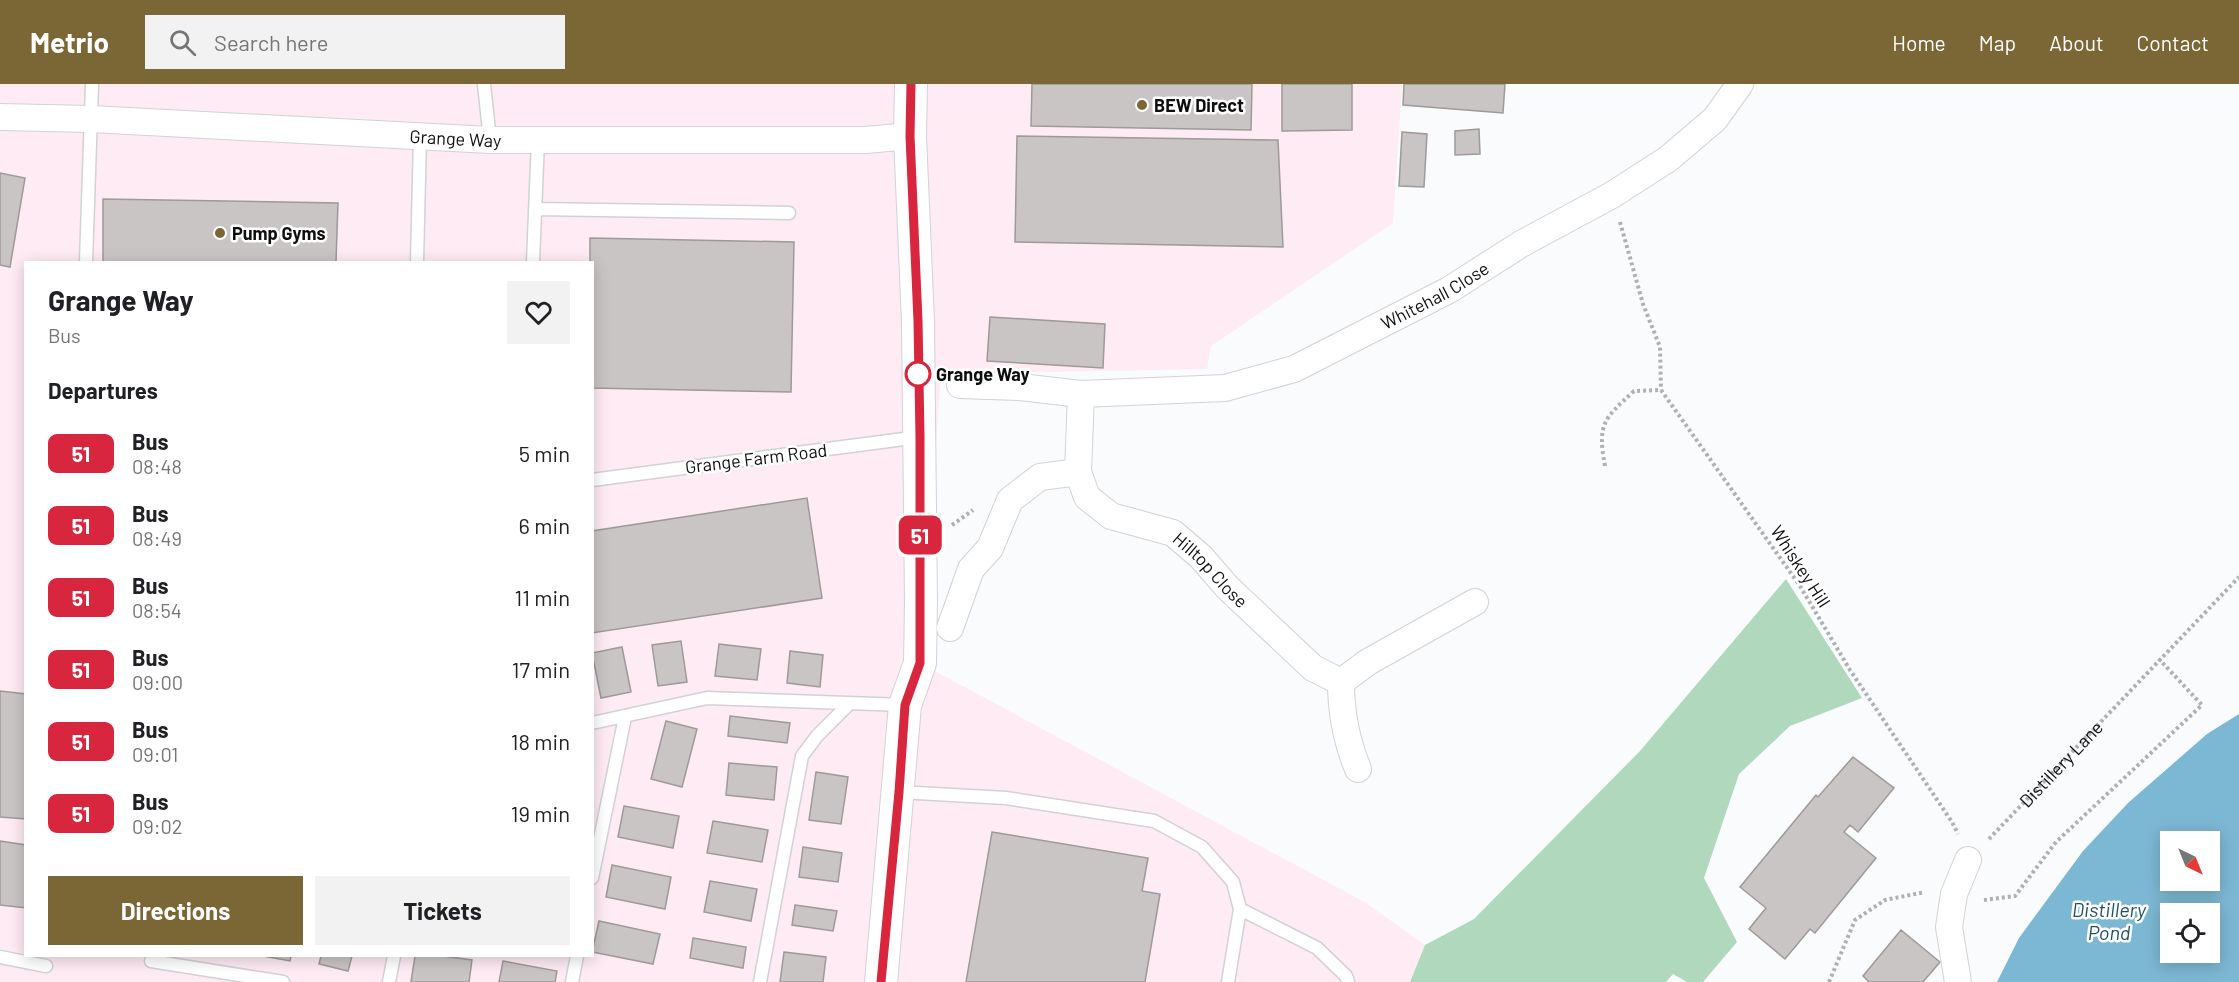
<!DOCTYPE html>
<style>
body{margin:0;font-family:Barlow,sans-serif;background:#f2f2f2;color:#202124;height:100vh;display:flex;flex-direction:column;font-size:22px;white-space:nowrap}
*{box-sizing:border-box;margin:0}
p{font-size:20px;color:#757577}
.icon{flex:none;width:33px;height:33px;fill:none;stroke:currentColor;stroke-width:2;stroke-linecap:round;stroke-linejoin:round}
.map{position:relative;flex:1;overflow:hidden}
.side{position:absolute;left:24px;top:177px;width:570px;height:696px;display:flex;flex-direction:column;background:#fff;border-radius:0px;box-shadow:0 3px 15px #0003}
.side>*{flex:none}
.badge{padding:0 12px;border-radius:9px;font-size:21px;line-height:39px}
.needle{width:39px;rotate:137deg}
.buttons{position:absolute;left:2160px;top:747px;display:grid;gap:12px}
.buttons a{display:grid;place-items:center;width:60px;height:60px;border-radius:0px;background:#fff;box-shadow:0 3px 15px #0003;font-size:30px}
.map>.badge{position:absolute;translate:-50% -50%;box-shadow:0 0 0 3px #fff}
h2{padding:0 24px;font-size:22px;line-height:54px}
.round{display:grid;place-items:center;flex:none;width:63px;height:63px;border-radius:0px;background:#f2f2f2}
.headline{display:flex;align-items:center;justify-content:space-between;height:102px;padding:0 24px}
h1{font-size:28px;font-weight:700;line-height:45px}
.primary-button{display:flex;gap:12px;margin-top:auto;padding:12px 24px}
.primary-button a{flex:1;height:69px;border-radius:0px;background:#7b6635;color:#fff;font-size:24px;font-weight:700;line-height:69px;text-align:center}
.primary-button a+a{background:#f2f2f2;color:#202124}
ul{padding:0;list-style:none}
li{display:flex;align-items:center;gap:18px;height:72px;padding:0 24px}
li div{flex:1}
li b{display:block;font-size:22px}
li em{font-style:normal}
li .badge{min-width:66px;font-weight:700;text-align:center}
header{display:flex;align-items:center;gap:36px;box-sizing:border-box;height:84px;padding:0 30px;background:#7b6635;color:#fff}
header strong{font-size:28px}
nav{display:flex;gap:33px;margin-inline-start:auto;font-size:21px}
.search{width:420px;height:54px;background:#f2f2f2;display:flex;align-items:center;gap:15px;box-sizing:border-box;padding:0 21px;border-radius:0px;color:#757577;font-size:22px}
.map>svg:first-child{display:block}
</style>
<header>
<strong>Metrio</strong>
<div class="search"><svg class="icon" aria-label="search" viewBox="0 0 24 24"><circle cx="10" cy="10" r="6"/><path d="M15 15l6 6"/></svg>Search here</div>
<nav><a>Home</a><a>Map</a><a>About</a><a>Contact</a></nav>
</header>
<div class="map">
<svg width="2239" height="898" viewBox="0 0 2239 898">
<rect width="100%" height="100%" fill="#f9fbfd"/>
<!-- industrial -->
<path fill="#feebf4" fill-rule="evenodd" d="M0 0H1402L1393 139 1211 262 1207 285 941 290 920 579 1366 819 1425 861 1410 898H0ZM26 178H592V872H26Z"/>
<!-- green -->
<path fill="#b0d8bc" d="M1786 495 1862 614 1790 642 1739 690 1704 794 1737 858 1703 898H1687L1673 890 1666 898H1410L1425 861 1474 835 1640 667Z"/>
<!-- water -->
<path fill="#7cb7d3" fill-rule="evenodd" d="M2239 630V898H1997L2019 854 2083 767 2128 719 2207 650ZM2170 758H2210V796H2170ZM2170 830H2210V868H2170Z"/>
<!-- building -->
<path fill="#c8c5c4" stroke="#9d9a99" stroke-width="1.5" d="M1032 0H1252L1251 46 1031 42Z
M1282 0H1352V46L1282 47Z
M1404 0H1505L1503 29 1403 21Z
M1479 45 1480 70 1455 71V47Z
M1402 48 1427 50 1424 103 1399 102Z
M1017 52 1278 56 1283 163 1015 158Z
M0 89 25 94 10 183 0 181Z
M103 115 338 119 336 178H103Z
M590 154 794 158 791 308 592 304V178H590Z
M990 233 1105 240 1103 284 987 277Z
M807 414 822 514 592 549V447Z
M681 557 687 598 658 602 652 561Z
M719 560 761 565 757 596 715 592Z
M622 563 631 608 601 614 592 569Z
M790 567 823 571 820 603 787 599Z
M0 607 26 610V735L0 733Z
M730 632 790 639 787 659 728 652Z
M666 637 697 645 682 703 651 695Z
M1853 673 1894 704 1858 748 1850 741 1844 748 1876 774 1815 849 1810 845 1785 875 1749 845 1766 824 1740 803 1816 711 1818 713Z
M729 679 777 683 774 716 726 711Z
M816 688 848 693 841 740 809 736Z
M624 722 679 732 673 764 618 753Z
M713 737 768 746 762 778 707 769Z
M992 748 1148 774 1142 807 1160 810 1145 898H966Z
M0 757 26 761V824L0 821Z
M803 763 842 769 838 798 799 793Z
M612 781 671 793 665 825 606 813Z
M710 797 757 805 751 837 704 828Z
M795 821 837 827 833 847 792 841Z
M599 837 660 850 653 880 592 868Z
M1901 846 1940 878 1923 898H1869L1863 892Z
M693 854 746 863 743 884 690 874Z
M784 868 826 873 823 898H780Z
M263 872H291L290 877Z
M321 872H352L348 887 319 880Z
M415 872H443L472 876 469 898H411Z
M503 877 557 887 555 898H499Z"/>
<g fill="none" stroke-linecap="round" stroke-linejoin="round">
<defs>
<path id="service" d="M484 0 490 56
M535 125 789 129
M86 178 92 0
M417 178 420 53
M533 178 538 56
M592 396 919 353
M592 639 707 614 904 621
M899 708 1006 714 1154 737 1202 763 1233 798 1240 825 1228 898
M592 794 625 633
M1240 825 1317 864 1346 892 1348 898
M0 873 46 882
M151 877 283 898
M389 898 394 872
M572 898 577 872
M760 898 802 672 817 652 849 620"/>
<g id="minor">
<path id="s2" d="M0 33 91 35 490 56H866L910 52"/>
<path id="s3" d="M960 301 1020 303 1081 310 1225 304 1294 285 1449 206 1521 160 1612 111 1668 75 1715 35 1740 0"/>
<path id="s4" d="M1078 388 1087 413 1111 432 1173 449 1201 473 1228 504 1313 584 1341 598 1368 578 1475 518"/>
<path d="M950 544 971 485 990 464 1010 416 1040 393 1078 388 1081 310"/>
<path d="M1341 598C1341 629 1346 656 1358 685"/>
<path d="M1958 898 1949 843 1954 810 1968 776"/>
</g>
<path id="tertiary" d="M881 898 905 621 920 579 921 518 918 238 910 52 911 0"/>
</defs>
<!-- service casing -->
<use href="#service" stroke="#d1d2d5" stroke-width="15"/>
<!-- minor casing -->
<use href="#minor" stroke="#d1d2d5" stroke-width="28"/>
<!-- tertiary casing -->
<use href="#tertiary" stroke="#d1d2d5" stroke-width="34"/>
<!-- path -->
<g stroke="#afb0b2" stroke-width="4" stroke-dasharray="3 3" stroke-linecap="butt">
<path d="M1620 138 1643 220 1660 263 1661 306"/>
<path d="M1661 306 1800 502 1850 586 1952 738 1958 750"/>
<path d="M1605 382C1597 339 1604 335 1634 307L1661 306"/>
<path d="M952 441 973 426"/>
<path id="s1" d="M1989 755 2239 493"/>
<path d="M1984 816 2015 812 2056 758 2202 621 2159 575"/>
<path d="M1829 898 1855 836 1885 816 1925 808"/>
</g>
<!-- service -->
<use href="#service" stroke="#fff" stroke-width="12"/>
<!-- minor -->
<use href="#minor" stroke="#fff" stroke-width="26"/>
<!-- tertiary -->
<use href="#tertiary" stroke="#fff" stroke-width="32"/>
</g>
<g fill="none" stroke-linecap="round" stroke-linejoin="round">
<defs>
<path id="line" d="M881 898 899 708 905 621 920 579V353L918 237 910 52 911 0"/>
</defs>
<!-- line casing -->
<use href="#line" stroke="#fff" stroke-width="14"/>
<!-- line -->
<use href="#line" stroke="#d7263d" stroke-width="9"/>
</g>
<!-- markers -->
<g fill="#7b6635" stroke="#fff" stroke-width="2">
<circle cx="1142" cy="21" r="6"/>
<circle cx="220" cy="149" r="6"/>
</g>
<circle fill="#fff" stroke="#d7263d" stroke-width="3" cx="918" cy="290" r="12"/>
<g text-anchor="middle" dominant-baseline="central" stroke-width="5" stroke-linejoin="round" paint-order="stroke">
<!-- poi labels -->
<g font-size="18" font-weight="bold" fill="#0e0e0f" stroke="#fff" text-anchor="start">
<text x="1154" y="21">BEW Direct</text>
<text x="232" y="149">Pump Gyms</text>
</g>
<!-- street labels -->
<g font-size="18" fill="#0e0e0f" stroke="#fff">
<text stroke="none"><textPath href="#s2" startOffset="456">Grange Way</textPath></text>
<text stroke="none"><textPath href="#s3" startOffset="496">Whitehall Close</textPath></text>
<text transform="translate(756 374) rotate(-7)">Grange Farm Road</text>
<text transform="translate(1801 482) rotate(57)">Whiskey Hill</text>
<text stroke="none"><textPath href="#s4" startOffset="174">Hilltop Close</textPath></text>
<text stroke="none"><textPath href="#s1" startOffset="104">Distillery Lane</textPath></text>
</g>
<!-- stop labels -->
<g font-size="18" font-weight="bold" fill="#0e0e0f" stroke="#fff" text-anchor="start">
<text x="936" y="290">Grange Way</text>
</g>
<!-- water labels -->
<g font-size="20" font-style="italic" fill="#1f5064" stroke="#fff">
<text x="2109" y="825">Distillery<tspan x="2109" dy="23">Pond</tspan></text>
</g>
</g>
</svg>
<div class="buttons">
<a><svg class="needle" viewBox="-14 -14 28 28"><path d="M0-13l5 13h-10z" fill="#e53935"/><path d="M0 13l5-13h-10z" fill="#757577"/></svg></a>
<a><svg class="icon" aria-label="locate" viewBox="0 0 24 24"><circle cx="12" cy="12" r="6"/><path d="M12 2v4M12 18v4M2 12h4M18 12h4"/></svg></a>
</div>
<b class="badge" style="left:920px;top:451px;background:#d7263d;color:#fff">51</b>
<section class="side">
<div class="headline"><div><h1>Grange Way</h1><p>Bus</p></div><a class="round"><svg class="icon" aria-label="heart" viewBox="0 0 24 24"><path d="M12 20l-8-8c-3-5 5-10 8-4 3-6 11-1 8 4z"/></svg></a></div>
<h2>Departures</h2>
<ul>
<li><span class="badge" style="background:#d7263d;color:#fff">51</span><div><b>Bus</b><p>08:48</p></div><em>5 min</em></li>
<li><span class="badge" style="background:#d7263d;color:#fff">51</span><div><b>Bus</b><p>08:49</p></div><em>6 min</em></li>
<li><span class="badge" style="background:#d7263d;color:#fff">51</span><div><b>Bus</b><p>08:54</p></div><em>11 min</em></li>
<li><span class="badge" style="background:#d7263d;color:#fff">51</span><div><b>Bus</b><p>09:00</p></div><em>17 min</em></li>
<li><span class="badge" style="background:#d7263d;color:#fff">51</span><div><b>Bus</b><p>09:01</p></div><em>18 min</em></li>
<li><span class="badge" style="background:#d7263d;color:#fff">51</span><div><b>Bus</b><p>09:02</p></div><em>19 min</em></li>
</ul>
<div class="primary-button"><a>Directions</a><a>Tickets</a></div>
</section>
</div>
